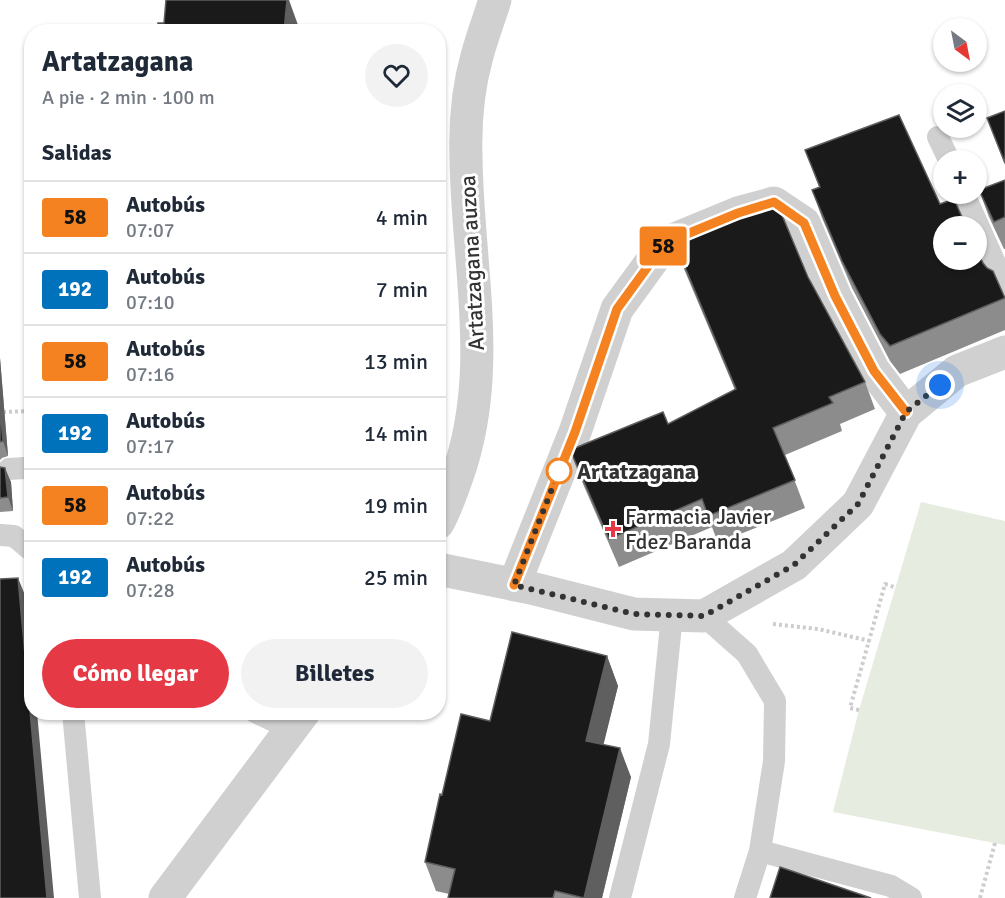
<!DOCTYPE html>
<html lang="es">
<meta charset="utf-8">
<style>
body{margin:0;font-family:Signika,sans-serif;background:#f2f2f3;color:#1f2937;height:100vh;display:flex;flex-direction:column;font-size:22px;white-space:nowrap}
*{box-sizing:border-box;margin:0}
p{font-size:20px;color:#747a83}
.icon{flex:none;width:33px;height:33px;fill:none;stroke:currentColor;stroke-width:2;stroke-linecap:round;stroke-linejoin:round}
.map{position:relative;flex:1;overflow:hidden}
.drawer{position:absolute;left:24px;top:24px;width:422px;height:696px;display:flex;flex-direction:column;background:#fff;border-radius:24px;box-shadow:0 2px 4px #0004}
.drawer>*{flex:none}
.badge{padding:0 12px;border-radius:4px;font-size:21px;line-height:39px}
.needle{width:39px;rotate:148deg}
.tools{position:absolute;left:933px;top:18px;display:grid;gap:12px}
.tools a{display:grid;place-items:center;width:54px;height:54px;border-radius:50%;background:#fff;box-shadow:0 2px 4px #0004;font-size:30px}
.you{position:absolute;width:30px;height:30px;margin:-15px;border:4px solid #fff;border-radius:50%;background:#1a73e8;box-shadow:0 0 0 9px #1a73e833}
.map>.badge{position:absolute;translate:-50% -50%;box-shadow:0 0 0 3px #fff}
h2{padding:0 18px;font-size:22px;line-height:54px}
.round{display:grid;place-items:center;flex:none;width:63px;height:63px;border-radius:32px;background:#f2f2f3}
.head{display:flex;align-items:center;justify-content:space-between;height:102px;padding:0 18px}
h1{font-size:28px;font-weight:700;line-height:45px}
.action{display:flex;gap:12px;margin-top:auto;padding:12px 18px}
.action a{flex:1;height:69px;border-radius:36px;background:#e63946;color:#fff;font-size:24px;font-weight:700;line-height:69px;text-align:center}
.action a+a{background:#f2f2f3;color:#1f2937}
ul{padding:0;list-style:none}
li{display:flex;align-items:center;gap:18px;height:72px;padding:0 18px;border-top:2px solid #e0e1e3}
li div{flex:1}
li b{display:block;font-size:22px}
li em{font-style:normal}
li .badge{min-width:66px;font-weight:700;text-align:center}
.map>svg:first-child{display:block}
</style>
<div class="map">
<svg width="1005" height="898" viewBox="0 0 1005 898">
<rect width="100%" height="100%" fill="#fff"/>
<!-- green -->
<path fill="#e6ecdf" d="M921 502 1005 521V845L833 812 859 710Z"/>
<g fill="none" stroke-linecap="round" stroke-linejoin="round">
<!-- path -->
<path stroke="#cdcdcd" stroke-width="4" stroke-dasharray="3 3" stroke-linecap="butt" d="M3 412 32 411
M773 624 818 629 870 641
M859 710 850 708 885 584 894 587
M980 898 995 843"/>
<!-- lane -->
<path stroke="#d0d0d0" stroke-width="22" d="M938 137 949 160
M964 194 1005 285
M9 469 24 468 32 469
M0 535 14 536 32 551
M704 616 747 654 775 701 774 761 760 851 745 898
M73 712 90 898
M255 712 291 729
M760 851 891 886 911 898
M620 898 659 744 672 615"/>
<!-- street -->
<path stroke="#d0d0d0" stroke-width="33" d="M438 523C446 509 451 493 457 477 495 371 467 265 466 156 465 124 468 88 477 56 482 37 489 19 495 0
M438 569 531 588 634 614 704 616 794 565 858 504 906 413 957 371 1005 352
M514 585 575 432 617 309 665 243 738 213 774 203 804 223 835 296 874 371 906 413
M165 898 304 712"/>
</g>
<!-- wall -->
<path fill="#8c8c8c" d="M1005 111V165L987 118Z
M805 150 940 204 983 263 987 268 993 271 1005 299V330L900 374 890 361 852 288 822 218 812 190 819 187Z
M1005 180V249H1004L989 217 979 190Z
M674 241 808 277 865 382 875 409 840 424 842 431 785 455 805 508 718 543 712 527 619 567 580 477 570 450 668 424 735 390 684 269Z
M0 358 8 456 2 458 0 460Z
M0 467 11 482 13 511 0 512Z
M607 656 618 686 603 744 631 777 602 898H448L449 894 436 891 425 862 442 795 490 721Z"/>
<!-- shaded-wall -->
<path fill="#5f5f5f" d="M287 0H289L298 25 297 32H284Z
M0 358 8 456 3 441 0 407Z
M5 468 11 482 13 511 8 497Z
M18 578 27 600 32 655V712H37L54 898H47Z
M607 656 618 686 597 771 586 741Z
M620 748 631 777 602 898H584Z"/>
<!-- building -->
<path fill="#1a1a1a" stroke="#5f5f5f" stroke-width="1.5" d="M166 0H287L284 32H157L158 23H164Z
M1005 111V163L987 118Z
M899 115 940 204 954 199 966 226H944V260H976V249L983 263 987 268 993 271 1005 298 890 346 880 334 842 261 812 190 820 187 805 150Z
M1005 180V217L994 222 979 190Z
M774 204 779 208 808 277 865 382 829 397 833 403 773 428 795 480 708 516 702 499 609 539 570 450 663 412 668 424 736 389 674 241Z
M0 407 3 441 0 442Z
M0 467 5 468 8 497 0 498Z
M18 578 47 898H0V579Z
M512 632 607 656 586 741 620 748 584 898 555 891 553 898H448L455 869 425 862 440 794 442 795 461 714 490 721Z
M780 867 871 898H770Z"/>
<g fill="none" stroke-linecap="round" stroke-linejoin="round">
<defs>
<path id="line" d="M514 585 575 432 617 309 665 243 738 213 774 202 804 223 835 296 874 371 906 412"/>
</defs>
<!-- line casing -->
<use href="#line" stroke="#fff" stroke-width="14"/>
<!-- line -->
<use href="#line" stroke="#f58220" stroke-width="9"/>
<!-- walk -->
<path stroke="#333" stroke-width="6" stroke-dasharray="0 10.8" d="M559 471 514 585 634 614 704 616 794 565 858 504 906 412 940 385"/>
</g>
<!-- markers -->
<circle fill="#fff" stroke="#f58220" stroke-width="3" cx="559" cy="471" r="12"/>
<path fill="#e63946" stroke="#fff" stroke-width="2" d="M610 520h6v6h6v6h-6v6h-6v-6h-6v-6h6z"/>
<g text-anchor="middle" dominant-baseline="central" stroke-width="6" stroke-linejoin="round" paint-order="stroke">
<!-- street labels -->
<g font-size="22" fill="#333" stroke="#fff">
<text transform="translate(472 263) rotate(-93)">Artatzagana auzoa</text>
</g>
<!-- stop labels -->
<g font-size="22" font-weight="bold" fill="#333" stroke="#fff" text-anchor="start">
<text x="577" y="471">Artatzagana</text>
</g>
<!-- poi labels -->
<g font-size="22" fill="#333" stroke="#fff" text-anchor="start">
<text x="625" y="516">Farmacia Javier<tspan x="625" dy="25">Fdez Baranda</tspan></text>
</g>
</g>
</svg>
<div class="tools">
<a><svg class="needle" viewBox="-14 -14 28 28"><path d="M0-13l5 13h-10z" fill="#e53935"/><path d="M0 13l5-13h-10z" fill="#747a83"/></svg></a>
<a><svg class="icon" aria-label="layers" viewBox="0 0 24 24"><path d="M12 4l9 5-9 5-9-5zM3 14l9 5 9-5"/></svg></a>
<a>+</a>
<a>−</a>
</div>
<div class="you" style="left:940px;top:385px"></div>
<b class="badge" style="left:663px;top:246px;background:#f58220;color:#111">58</b>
<section class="drawer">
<div class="head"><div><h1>Artatzagana</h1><p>A pie · 2 min · 100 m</p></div><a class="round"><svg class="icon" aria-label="heart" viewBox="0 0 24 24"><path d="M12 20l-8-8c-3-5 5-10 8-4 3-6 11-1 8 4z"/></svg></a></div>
<h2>Salidas</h2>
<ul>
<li><span class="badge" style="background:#f58220;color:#111">58</span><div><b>Autobús</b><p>07:07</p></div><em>4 min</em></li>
<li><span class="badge" style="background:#0072bc;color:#fff">192</span><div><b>Autobús</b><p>07:10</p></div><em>7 min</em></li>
<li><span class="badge" style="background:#f58220;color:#111">58</span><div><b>Autobús</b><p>07:16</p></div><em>13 min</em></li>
<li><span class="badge" style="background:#0072bc;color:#fff">192</span><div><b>Autobús</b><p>07:17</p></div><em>14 min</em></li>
<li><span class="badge" style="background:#f58220;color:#111">58</span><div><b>Autobús</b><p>07:22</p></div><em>19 min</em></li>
<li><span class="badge" style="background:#0072bc;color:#fff">192</span><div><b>Autobús</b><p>07:28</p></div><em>25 min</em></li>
</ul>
<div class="action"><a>Cómo llegar</a><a>Billetes</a></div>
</section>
</div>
